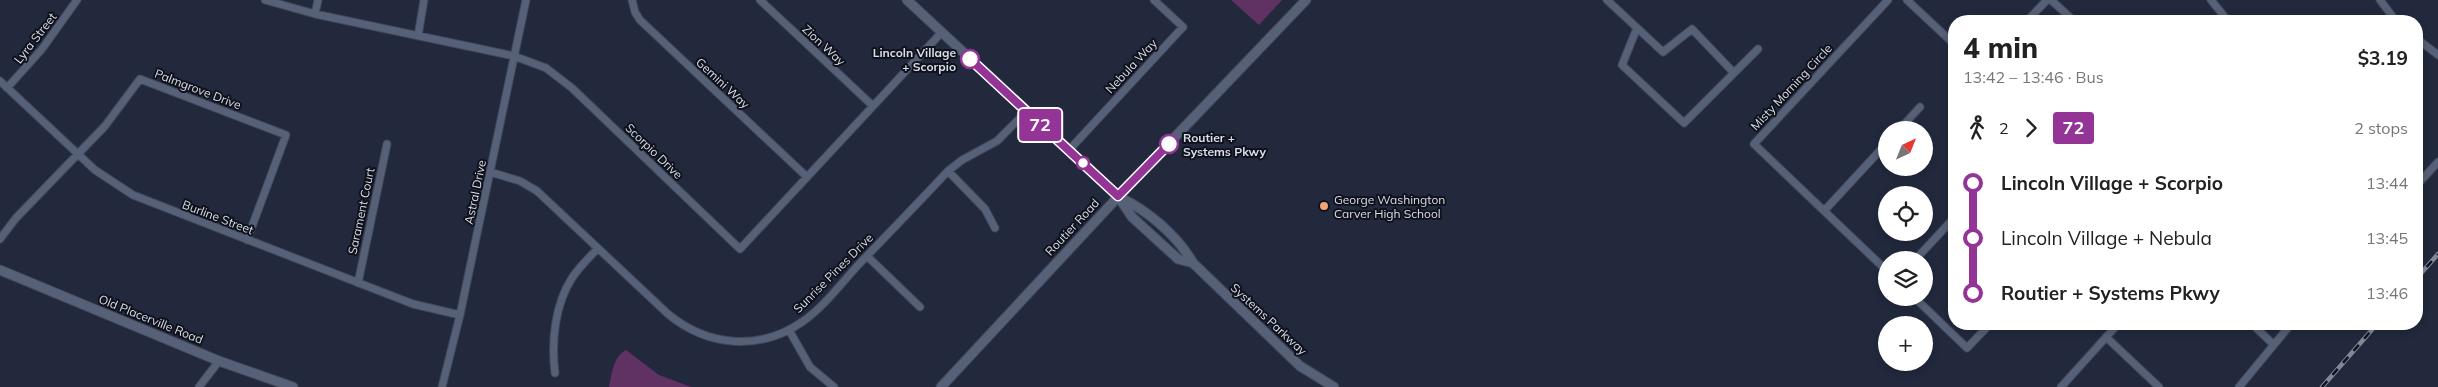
<!DOCTYPE html>
<meta charset="utf-8">
<style>
body{margin:0;font-family:Mulish,sans-serif;background:#f6f6f6;color:#222;height:100vh;display:flex;flex-direction:column;font-size:19px;white-space:nowrap}
*{box-sizing:border-box;margin:0}
p{font-size:16px;color:#767676}
.icon{flex:none;width:28px;height:28px;fill:none;stroke:currentColor;stroke-width:2;stroke-linecap:round;stroke-linejoin:round}
.map{position:relative;flex:1;overflow:hidden}
.panel{position:absolute;left:1948px;top:15px;width:475px;height:315px;display:flex;flex-direction:column;background:#fff;border-radius:20px;box-shadow:0 2px 8px #0003}
.panel>*{flex:none}
.badge{padding:0 10px;border-radius:4px;font-size:18px;line-height:32px}
.needle{width:32px;rotate:43deg}
.fabs{position:absolute;left:1878px;top:121px;display:grid;gap:10px}
.fabs a{display:grid;place-items:center;width:55px;height:55px;border-radius:50%;background:#fff;box-shadow:0 2px 8px #0003;font-size:25px}
.map>.badge{position:absolute;translate:-50% -50%;box-shadow:0 0 0 2px #fff}
.legs{display:flex;align-items:center;gap:8px;height:55px;padding:0 15px;font-size:16px}
.legs p{margin-inline-start:auto}
.summary{display:flex;align-items:center;justify-content:space-between;height:85px;padding:0 15px}
h1{font-size:28px;font-weight:800;line-height:38px}
ul{padding:0 15px;list-style:none}
li{display:flex;align-items:center;gap:18px;height:55px;font-size:19px}
li i{display:grid;place-items:center;width:8px;height:100%;margin:0 6px;background:currentColor}
li i::after{content:'';width:12px;height:12px;margin:-6px;border:4px solid;border-radius:50%;background:#fff}
li p{margin-inline-start:auto}
li:first-child i{background:linear-gradient(#0000 50%,currentColor 0)}
li:last-child i{background:linear-gradient(currentColor 50%,#0000 0)}
.map>svg:first-child{display:block}
</style>
<div class="map">
<svg width="2438" height="387" viewBox="0 0 2438 387">
<rect width="100%" height="100%" fill="#22293d"/>
<!-- green -->
<path fill="#603263" d="M1231 0H1282L1259 25Z
M626 350 659 375 691 387H609C612 374 613 357 626 350Z"/>
<g fill="none" stroke-linecap="round" stroke-linejoin="round">
<defs>
<path id="minor" d="M265 0 315 14 514 56 546 68 572 88 740 249 942 32
M632 0 635 12 640 20 807 177
M760 0 873 106
M1607 0 1663 52 1692 29 1734 73
M1907 0 1954 44
M2051 0 2074 21
M2211 0 2228 21
M2380 0 2396 21
M315 14 318 0
M2027 21 2047 0
M1637 28 1622 65 1684 123 1758 49
M418 36 424 0
M2416 38 2438 55
M0 81 95 170 133 195 413 304 460 315
M7 88 42 49 77 0
M1899 130 1920 107
M1069 150 1183 27 1154 0
M948 171 985 209 995 228
M490 172 520 181 537 191 668 314C708 347 760 351 802 322 824 307 842 282 861 262 890 232 919 202 948 171L962 160 997 141 1026 112
M2416 186 2438 162
M1824 211 1886 144
M0 239 16 218 105 126 140 79 286 135 247 240
M867 256 920 307
M1915 260 1954 218
M1886 270 1754 144 1888 0
M358 283 387 144
M1915 298 1967 348 1990 324
M2252 324 2273 344
M789 330 810 367 834 387
M2106 337 2159 387
M555 373C551 342 555 304 572 278 579 267 589 258 598 248
M199 387 219 361
M442 387 460 315 526 0
M2061 387 2118 324
M2239 387 2291 324"/>
<path id="tertiary" d="M907 0 1118 196 1132 217 1178 259 1193 263
M1119 197C1147 210 1177 235 1193 263L1300 366 1334 387
M0 270 219 361 293 387
M941 387 1130 184 1306 0"/>
</defs>
<!-- minor casing -->
<use href="#minor" stroke="#404658" stroke-width="9"/>
<!-- tertiary casing -->
<use href="#tertiary" stroke="#404658" stroke-width="11"/>
<!-- minor -->
<use href="#minor" stroke="#566077" stroke-width="7"/>
<!-- tertiary -->
<use href="#tertiary" stroke="#566077" stroke-width="9"/>
<defs>
<path id="rail" d="M2416 279 2438 254
M2322 387 2377 324"/>
</defs>
<!-- rail casing -->
<use href="#rail" stroke="#818898" stroke-width="4.5"/>
<!-- rail -->
<use href="#rail" stroke="#0f121b" stroke-width="2.5" stroke-dasharray="8" stroke-linecap="butt"/>
</g>
<g fill="none" stroke-linecap="round" stroke-linejoin="round">
<defs>
<path id="line-1" d="M970 59 1118 196 1169 144"/>
</defs>
<!-- line-1 casing -->
<use href="#line-1" stroke="#fff" stroke-width="11"/>
<!-- line-1 -->
<use href="#line-1" stroke="#953497" stroke-width="8"/>
</g>
<!-- markers -->
<g fill="#fff" stroke="#953497" stroke-width="2.5">
<circle cx="970" cy="59" r="9"/>
<circle cx="1169" cy="144" r="9"/>
<circle cx="1083" cy="163" r="6"/>
</g>
<circle fill="#f0a378" stroke="#0f121b" stroke-width="2" cx="1324" cy="206" r="5"/>
<g text-anchor="middle" dominant-baseline="central" stroke-width="4" stroke-linejoin="round" paint-order="stroke">
<!-- street labels -->
<g font-size="12" fill="#d8deeb" stroke="#0f121b">
<text transform="translate(35 38) rotate(-52)">Lyra Street</text>
<text transform="translate(824 45) rotate(43)">Zion Way</text>
<text transform="translate(1131 66) rotate(-47)">Nebula Way</text>
<text transform="translate(723 83) rotate(43)">Gemini Way</text>
<text transform="translate(1791 87) rotate(-47)">Misty Morning Circle</text>
<text transform="translate(198 89) rotate(21)">Palmgrove Drive</text>
<text transform="translate(654 151) rotate(44)">Scorpio Drive</text>
<text transform="translate(475 192) rotate(-78)">Astral Drive</text>
<text transform="translate(361 211) rotate(-78)">Sarament Court</text>
<text transform="translate(218 217) rotate(21)">Burline Street</text>
<text transform="translate(1072 227) rotate(-47)">Routier Road</text>
<text transform="translate(833 273) rotate(-45)">Sunrise Pines Drive</text>
<text transform="translate(151 319) rotate(22)">Old Placerville Road</text>
<text transform="translate(1269 319) rotate(43)">Systems Parkway</text>
</g>
<!-- stop labels -->
<g font-size="12" font-weight="bold" fill="#d8deeb" stroke="#0f121b" text-anchor="end">
<text x="956" y="52">Lincoln Village<tspan x="956" dy="14">+ Scorpio</tspan></text>
<text x="1183" y="137" text-anchor="start">Routier +<tspan x="1183" dy="14">Systems Pkwy</tspan></text>
</g>
<!-- poi labels -->
<g font-size="12" fill="#d8deeb" stroke="#0f121b" text-anchor="start">
<text x="1334" y="199">George Washington<tspan x="1334" dy="14">Carver High School</tspan></text>
</g>
</g>
</svg>
<div class="fabs">
<a><svg class="needle" viewBox="-14 -14 28 28"><path d="M0-13l5 13h-10z" fill="#e53935"/><path d="M0 13l5-13h-10z" fill="#767676"/></svg></a>
<a><svg class="icon" aria-label="locate" viewBox="0 0 24 24"><circle cx="12" cy="12" r="6"/><path d="M12 2v4M12 18v4M2 12h4M18 12h4"/></svg></a>
<a><svg class="icon" aria-label="layers" viewBox="0 0 24 24"><path d="M12 4l9 5-9 5-9-5zM3 14l9 5 9-5"/></svg></a>
<a>+</a>
</div>
<b class="badge" style="left:1040px;top:125px;background:#953497;color:#fff">72</b>
<section class="panel">
<div class="summary"><div><h1>4 min</h1><p>13:42 – 13:46 · Bus</p></div><b>$3.19</b></div>
<div class="legs"><svg class="icon" aria-label="walk" viewBox="0 0 24 24"><circle cx="13" cy="4" r="2"/><path d="M13 8l-2 6 4 7M11 14l-3 7M7 12l3-4h3l4 4"/></svg>2<svg class="icon" aria-label="forward" viewBox="0 0 24 24"><path d="M9 5l7 7-7 7"/></svg><b class="badge" style="background:#953497;color:#fff">72</b><p>2 stops</p></div>
<ul>
<li><i style="color:#953497"></i><b>Lincoln Village + Scorpio</b><p>13:44</p></li>
<li><i style="color:#953497"></i><span>Lincoln Village + Nebula</span><p>13:45</p></li>
<li><i style="color:#953497"></i><b>Routier + Systems Pkwy</b><p>13:46</p></li>
</ul>
</section>
</div>
